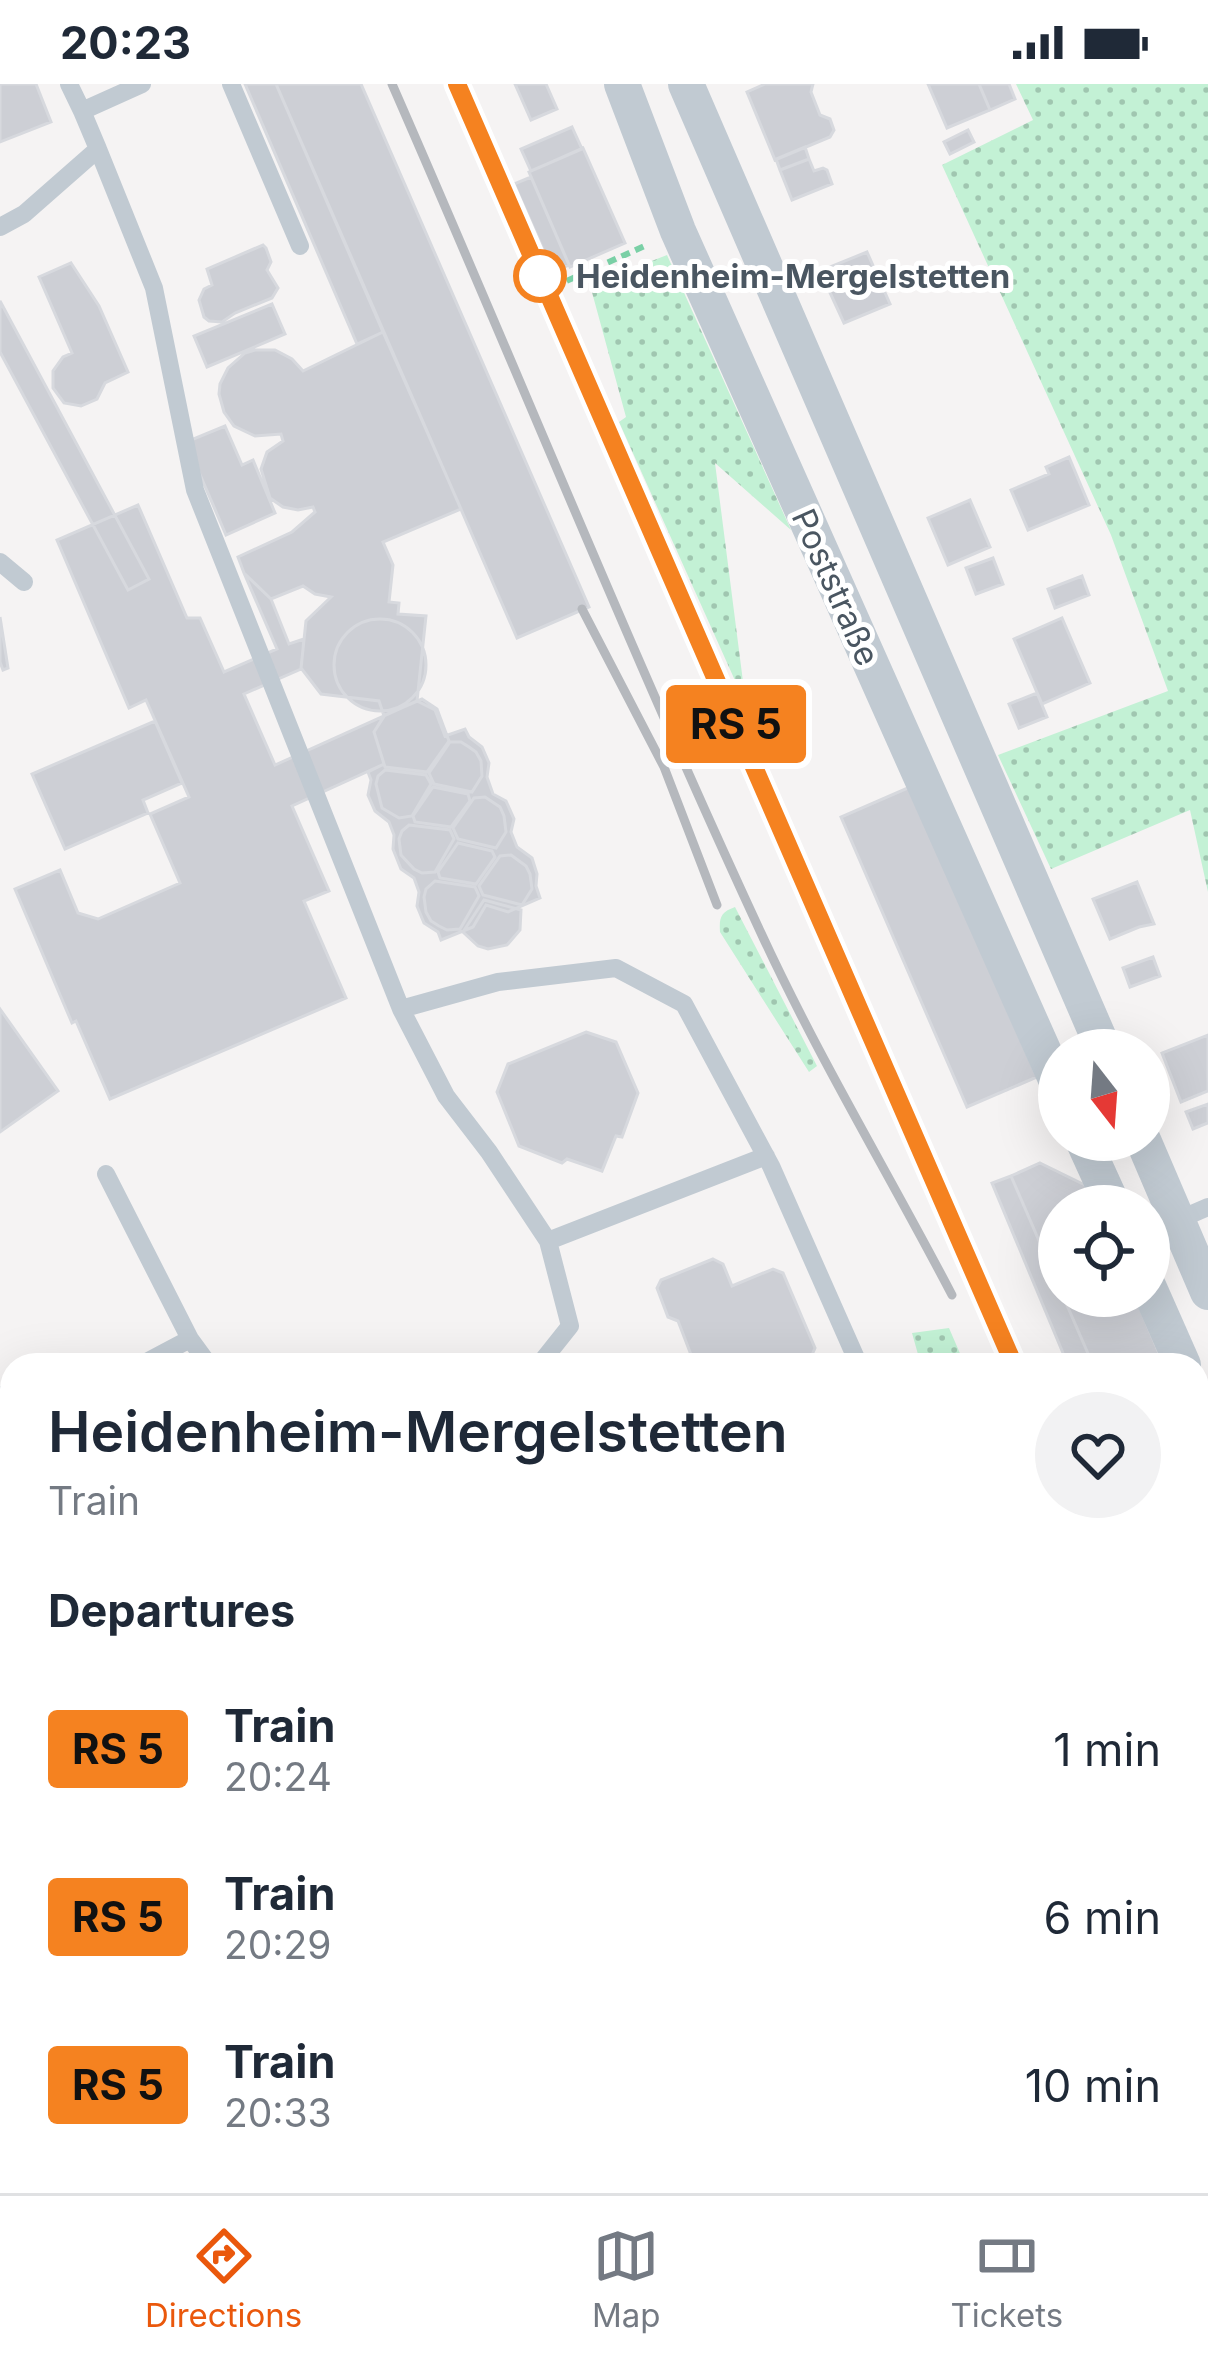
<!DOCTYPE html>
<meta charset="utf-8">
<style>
body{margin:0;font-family:Inter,sans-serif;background:#f2f2f3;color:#1f2937;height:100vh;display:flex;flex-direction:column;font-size:45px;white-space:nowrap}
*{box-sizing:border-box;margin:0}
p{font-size:39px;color:#747a83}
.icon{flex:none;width:66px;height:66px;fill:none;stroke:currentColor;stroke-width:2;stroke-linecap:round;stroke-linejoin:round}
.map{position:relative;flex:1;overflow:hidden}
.sheet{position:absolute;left:0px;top:1269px;width:1209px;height:840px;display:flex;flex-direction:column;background:#fff;border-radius:36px 36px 0 0;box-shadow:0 12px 48px #0002}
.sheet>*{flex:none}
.badge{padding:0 24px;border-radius:9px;font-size:42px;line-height:78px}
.needle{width:78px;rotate:163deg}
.controls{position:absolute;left:1038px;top:945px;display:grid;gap:24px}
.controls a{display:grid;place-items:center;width:132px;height:132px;border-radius:50%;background:#fff;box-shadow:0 12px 48px #0002;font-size:60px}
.map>.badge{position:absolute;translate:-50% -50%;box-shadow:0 0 0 6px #fff}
h2{padding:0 48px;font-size:45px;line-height:108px}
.round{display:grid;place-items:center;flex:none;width:126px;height:126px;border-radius:63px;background:#f2f2f3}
.summary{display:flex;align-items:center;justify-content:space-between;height:204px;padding:0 48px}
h1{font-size:57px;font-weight:600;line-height:90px}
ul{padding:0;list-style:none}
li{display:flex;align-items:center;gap:36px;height:168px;padding:0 48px}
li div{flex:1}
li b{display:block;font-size:45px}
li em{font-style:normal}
li .badge{min-width:132px;font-weight:700;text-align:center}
.status{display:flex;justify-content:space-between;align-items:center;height:84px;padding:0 60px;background:#fff;direction:ltr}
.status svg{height:33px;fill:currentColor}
.menu{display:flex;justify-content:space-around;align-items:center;height:168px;border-top:3px solid #e0e1e3;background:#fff;font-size:33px;color:#747a83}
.menu a{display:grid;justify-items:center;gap:6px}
.menu .active{color:#ea580c}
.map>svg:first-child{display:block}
</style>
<div class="status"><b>20:23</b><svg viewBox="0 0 49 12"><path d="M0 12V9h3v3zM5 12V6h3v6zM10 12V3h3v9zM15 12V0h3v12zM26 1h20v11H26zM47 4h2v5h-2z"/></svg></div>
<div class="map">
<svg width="1208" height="2109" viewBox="0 0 1208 2109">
<defs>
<pattern id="grass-dots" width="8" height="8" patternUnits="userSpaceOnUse" patternTransform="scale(3)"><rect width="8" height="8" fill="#c3f1d5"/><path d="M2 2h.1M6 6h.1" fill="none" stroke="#a0c6b0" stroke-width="1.8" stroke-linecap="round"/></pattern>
</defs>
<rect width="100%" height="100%" fill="#f5f3f3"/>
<!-- grass -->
<path fill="url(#grass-dots)" d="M1016 0H1208V808L1190 726 1051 785 998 671 1168 607 1111 451 942 81 1033 36Z
M667 171 791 446 715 379 746 621 619 338 626 333 590 201Z
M735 823 817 982 809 988 720 848C719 833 721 828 735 823Z
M949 1244 965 1281H921L912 1249Z
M0 1440 12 1456V1610L0 1595Z
M0 1650 12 1665V2097H23L7 2106 0 2092Z"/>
<!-- building -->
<path fill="#cdcfd5" stroke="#d7d9de" stroke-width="3" d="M0 0H36L51 38 0 58Z
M245 0H276L383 248 357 260Z
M276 0H361L589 523 517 554Z
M515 0H546L557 25 531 36Z
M765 0H813L811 8 820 31 830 35 834 46 830 53 775 76 747 8Z
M928 0H979L990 26 947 44Z
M979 0H1009L1015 15 990 26Z
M572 43 582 65 531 87 521 65Z
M968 46 974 58 950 70 944 58Z
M805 63 809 75 780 86 776 75Z
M583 64 625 159 570 183 529 88Z
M809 75 814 87 823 84 827 86 832 100 792 116 780 86Z
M531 93 569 181 553 188 514 100Z
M263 161 266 164 271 178 267 186 278 204 272 214 235 229 222 238 209 237 204 233 199 216 204 205 212 201 207 185Z
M867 168 890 220 844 239 820 187Z
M71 179 99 222 128 288 105 299 97 315 81 322 64 319 53 304V287L63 273 72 269 39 193Z
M0 217 149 495 128 506 0 268Z
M272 220 285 250 207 283 194 252Z
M383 248 461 425 383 458 393 481 389 518 399 519 398 530 426 532 417 617 384 632 379 617 321 610 301 584 306 537 331 513 315 510 303 502 271 515 244 489 238 473 292 448 315 428 313 423 298 426 283 423 270 414 261 385 267 368 283 357 281 350 255 352 234 342 224 328 219 310 220 300 228 284 245 269 255 266H275L292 275 303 287Z
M225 342 242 381 253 376 275 429 226 451 186 358Z
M1069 373 1089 421 1028 446 1011 406 1049 390 1046 383Z
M970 416 990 463 948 481 928 434Z
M138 421 187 534H200L224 588 277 565 244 489 271 515 289 560 304 555 301 585 244 610 275 681 384 632 374 648 384 680 292 722 329 807 304 817 346 914 110 1015 76 937 72 939 15 805 60 786 78 829 98 835 180 799 150 730 189 713 146 616 129 624 57 456Z
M993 474 1003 500 976 510 966 484Z
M1082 492 1089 511 1055 524 1048 505Z
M0 533 8 584 3 586 0 578Z
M1062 534 1090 599 1042 620 1014 555Z
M334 581a46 46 0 1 1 92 0a46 46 0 1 1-92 0Z
M1037 609 1047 633 1019 644 1009 620Z
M422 615 437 625 449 657 427 688 385 683 374 648 385 631Z
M417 617 435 626 445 652 465 645 469 653 482 663 489 679 487 693 493 710 506 717 514 735 511 748 517 763 532 774 537 790 536 802 540 814 508 828 486 821 473 843 441 856 438 848 424 839 417 822 419 808 414 794 401 785 393 765 394 751 389 738 375 727 368 711 371 696 368 688 384 680 374 648 384 632Z
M155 637 182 699 143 716 148 729 65 765 32 690Z
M450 658H461L469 663 476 668 481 677 482 692 472 708 434 700 429 689Z
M385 686 426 691 431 700 412 732 399 734 382 724 376 700 378 692Z
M433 703 468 710 470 717 451 743 415 738 413 732Z
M910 703 1037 993 967 1023 841 733Z
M485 713 500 723 504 732 506 748 496 764 458 755 453 744 474 714Z
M409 741 450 746 454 755 435 788 422 789 414 785 401 771 399 755 402 747Z
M458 759 492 767 495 773 476 800 440 794 438 788Z
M511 771 526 782 530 790 532 805 522 821 483 811 479 802 500 772Z
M435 797 475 803 479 812 460 845 447 846 439 842 431 837 426 828 424 813 426 805Z
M1137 798 1154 840 1139 843 1110 855 1093 815Z
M484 816 521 826 520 846 507 861 488 865 478 862 463 848Z
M1153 873 1160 892 1130 903 1123 884Z
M0 925 58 1007 0 1048Z
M586 948 616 958 638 1009 622 1053 616 1052 602 1087 567 1075 562 1079 519 1062 497 1008 508 980Z
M1208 951V1007L1181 1018 1162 969Z
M1208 1020V1039L1193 1045 1186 1028Z
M1040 1079 1087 1102 1096 1122H1059V1203L1011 1092Z
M1011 1092 1059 1203V1212H1063L1093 1281H1068L992 1099Z
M713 1175 723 1180 732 1202 773 1185 783 1189 815 1264 811 1273 792 1281H695L678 1237 668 1233 657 1204 661 1196Z
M1063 1212H1135L1163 1279 1093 1281Z
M1208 1426V1478L1200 1479 1197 1427Z
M203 2097H273L258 2109H213Z
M315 2097H327L340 2109H304Z
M431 2097H486L475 2109H444Z"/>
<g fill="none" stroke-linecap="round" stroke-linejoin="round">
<!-- path -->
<path stroke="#7ad0a6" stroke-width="6" stroke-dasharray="9 6" stroke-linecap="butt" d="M553 203 647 161
M0 1636 12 1651"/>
<!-- service -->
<path stroke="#c1cad2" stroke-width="18" d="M69 0 82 27
M231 0 300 162
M98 65 154 204 195 406 401 925 498 898 616 884 684 920 771 1082 859 1281
M0 143 24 130 98 65 82 27 142 0
M0 478 24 498
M401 925 446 1012 489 1068 548 1157 570 1242 539 1281
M106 1090 190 1255 209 1281
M1178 1136 1208 1123
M548 1157 766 1072
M141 1281 190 1255
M0 1311 12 1321"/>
<!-- minor -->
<path stroke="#c1cad2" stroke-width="36" d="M622 0 678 147 1059 1002
M686 0 1104 966
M1083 1056 1113 1122
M1143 1056 1208 1208
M1149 1204 1183 1281
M1197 1311 1208 1336
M385 2097 399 2109
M1103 2097 1109 2109
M66 2109 87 2097"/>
<!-- tertiary -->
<path stroke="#c1cad2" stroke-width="48" d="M1197 1372 1208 1368"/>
<!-- primary -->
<path stroke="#b3c2d1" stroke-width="60" d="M0 1382 12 1399
M649 2097 662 2109"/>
<!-- rail -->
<path stroke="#b5b8bd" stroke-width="9" d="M392 0C516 283 631 569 761 849 818 973 889 1090 952 1211
M457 0 1014 1281
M582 525 664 683 717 821
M1197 1669 1208 1692"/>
</g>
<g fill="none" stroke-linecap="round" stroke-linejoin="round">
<defs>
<path id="line" d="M457 0 1014 1281"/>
</defs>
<!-- line casing -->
<use href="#line" stroke="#fff" stroke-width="27"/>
<!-- line -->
<use href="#line" stroke="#f58220" stroke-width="18"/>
</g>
<!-- markers -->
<circle fill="#fff" stroke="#f58220" stroke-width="6" cx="540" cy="192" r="24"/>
<g text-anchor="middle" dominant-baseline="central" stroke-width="10" stroke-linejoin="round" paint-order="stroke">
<!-- stop labels -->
<g font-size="33" font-weight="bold" fill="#4a5661" stroke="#fff" text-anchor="start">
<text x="576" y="192">Heidenheim-Mergelstetten</text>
</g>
<!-- street labels -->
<g font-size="33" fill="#4a5661" stroke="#fff">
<text transform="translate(836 503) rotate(66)">Poststraße</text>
</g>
</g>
</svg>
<div class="controls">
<a><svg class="needle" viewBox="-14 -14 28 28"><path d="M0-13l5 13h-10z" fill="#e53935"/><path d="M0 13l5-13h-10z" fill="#747a83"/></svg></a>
<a><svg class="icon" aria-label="locate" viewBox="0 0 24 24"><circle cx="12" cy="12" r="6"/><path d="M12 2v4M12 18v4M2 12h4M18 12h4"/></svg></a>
</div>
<b class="badge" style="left:736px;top:640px;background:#f58220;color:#111">RS 5</b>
<section class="sheet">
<div class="summary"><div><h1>Heidenheim-Mergelstetten</h1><p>Train</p></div><a class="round"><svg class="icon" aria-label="heart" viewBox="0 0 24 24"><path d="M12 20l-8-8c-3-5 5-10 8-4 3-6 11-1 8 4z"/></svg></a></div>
<h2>Departures</h2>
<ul>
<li><span class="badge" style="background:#f58220;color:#111">RS 5</span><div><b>Train</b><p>20:24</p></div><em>1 min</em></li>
<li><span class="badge" style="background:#f58220;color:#111">RS 5</span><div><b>Train</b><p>20:29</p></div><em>6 min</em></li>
<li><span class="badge" style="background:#f58220;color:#111">RS 5</span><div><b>Train</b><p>20:33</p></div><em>10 min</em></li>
</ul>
</section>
</div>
<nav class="menu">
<a class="active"><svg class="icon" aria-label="directions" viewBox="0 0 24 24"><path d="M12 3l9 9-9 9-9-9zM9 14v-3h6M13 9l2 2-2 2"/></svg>Directions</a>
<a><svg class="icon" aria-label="map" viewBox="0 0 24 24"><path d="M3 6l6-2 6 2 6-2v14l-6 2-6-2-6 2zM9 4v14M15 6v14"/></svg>Map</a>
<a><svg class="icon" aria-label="tickets" viewBox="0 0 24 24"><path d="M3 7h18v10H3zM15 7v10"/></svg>Tickets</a>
</nav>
